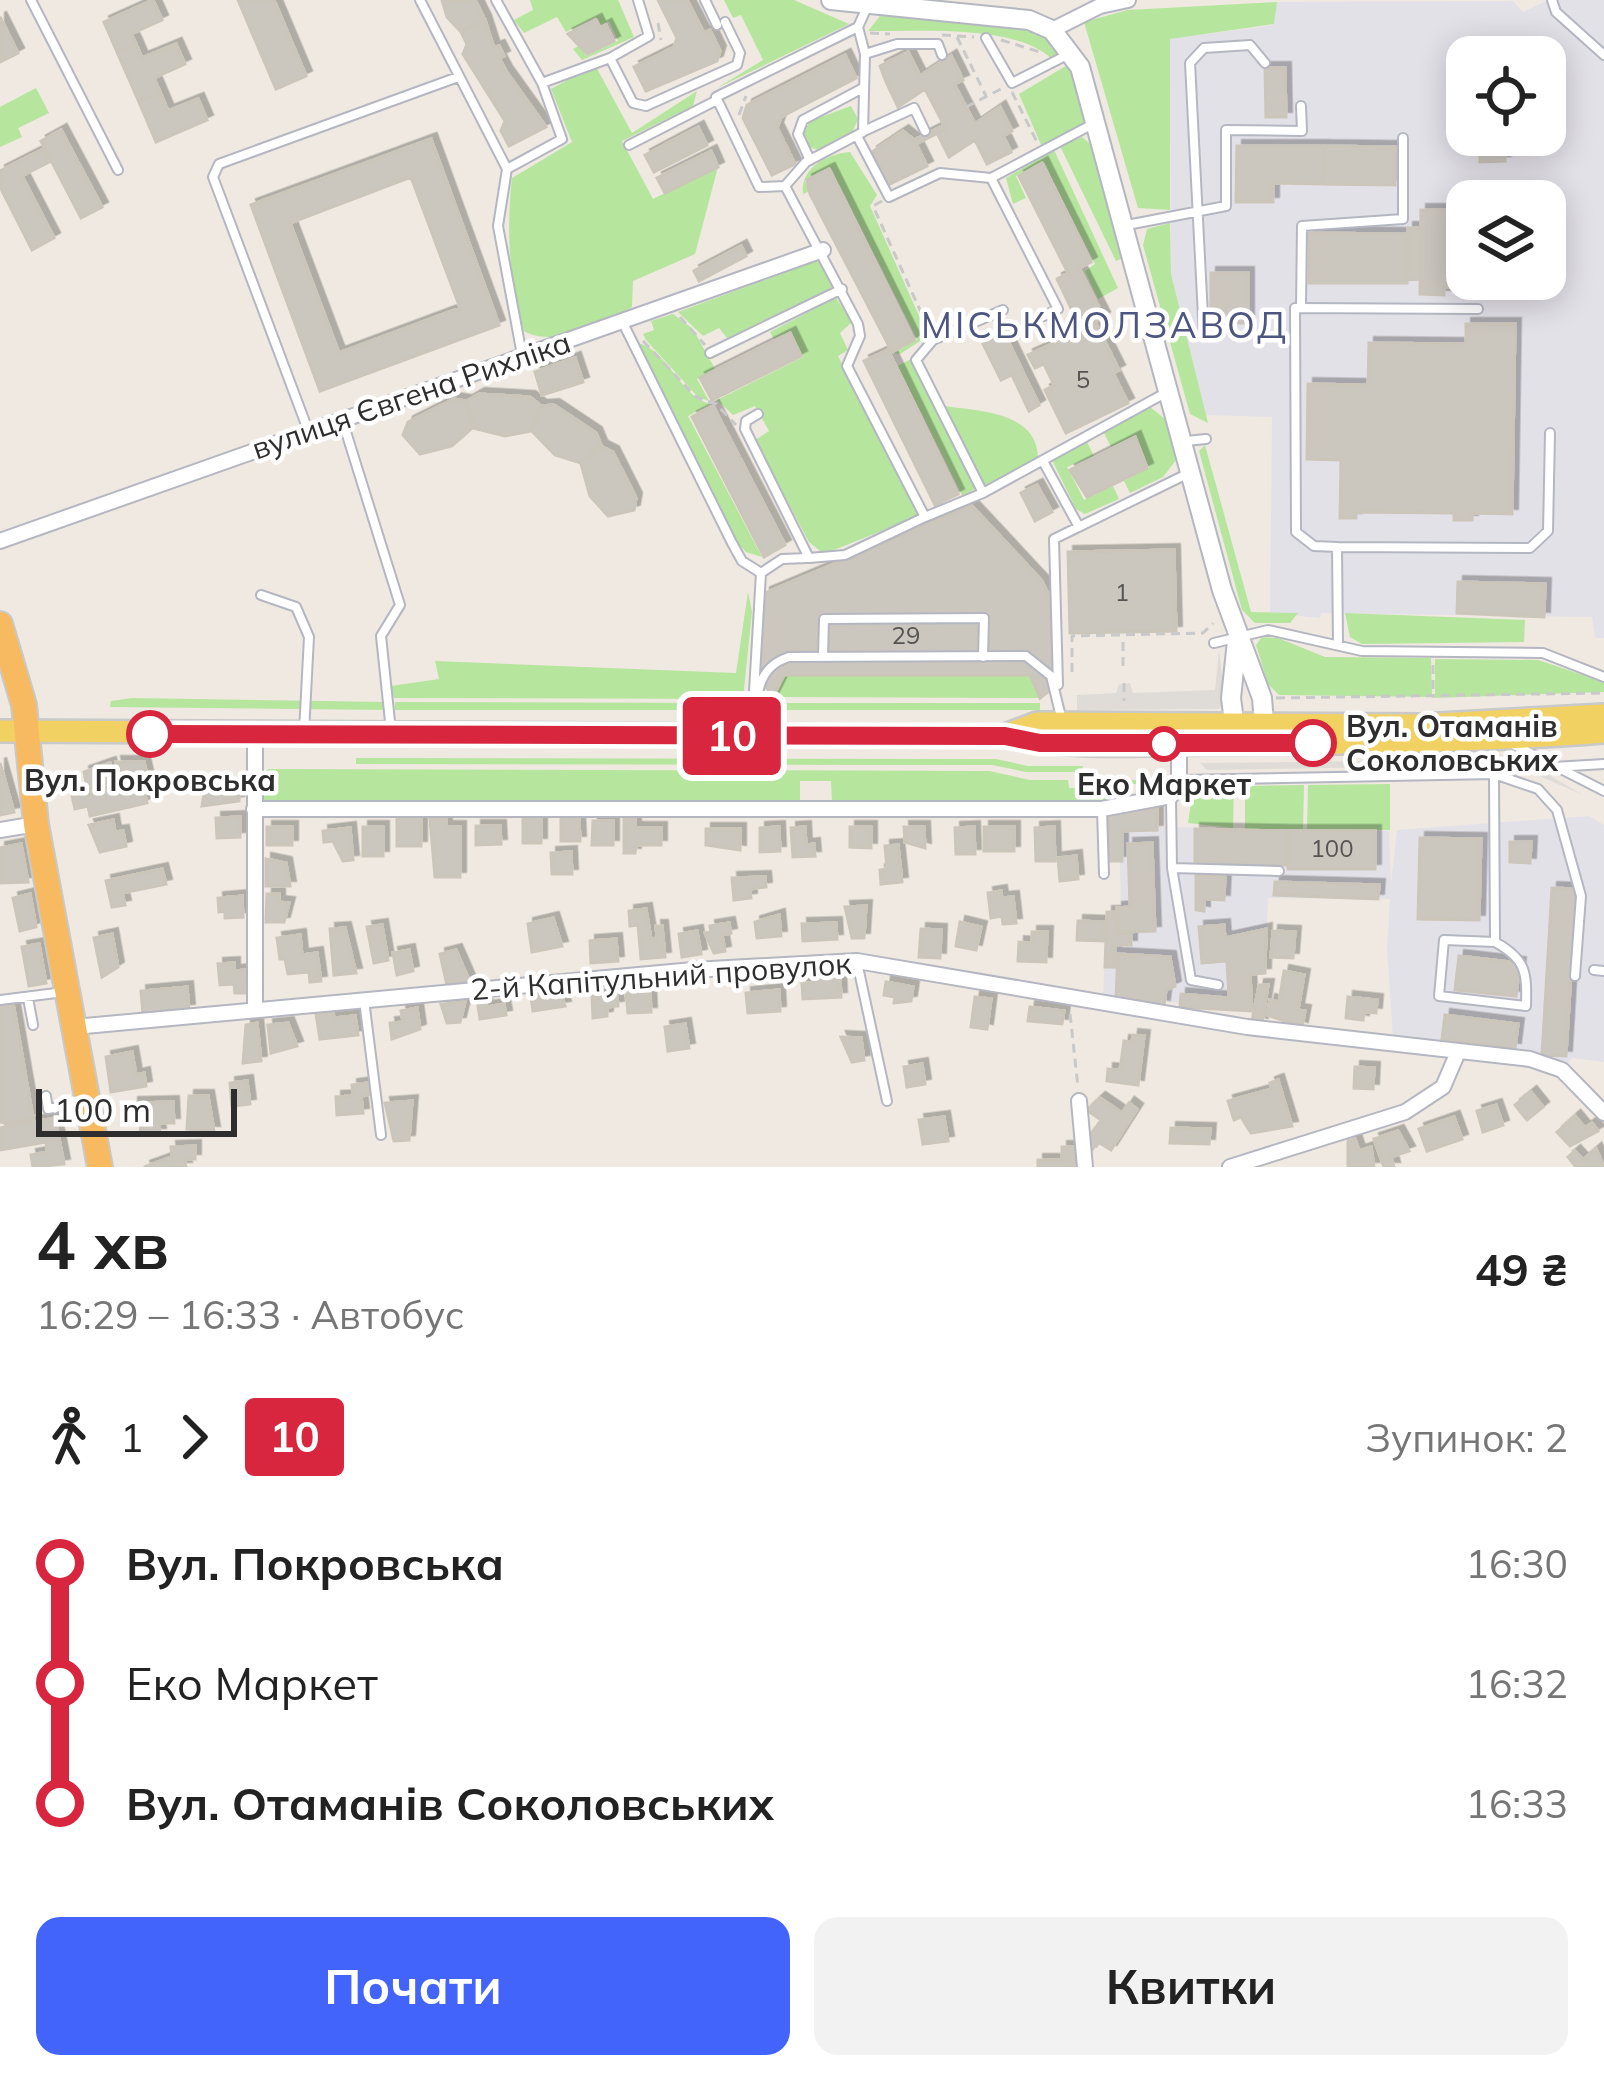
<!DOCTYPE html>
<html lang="uk">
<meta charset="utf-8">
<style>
body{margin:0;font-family:Mulish,sans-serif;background:#f2f2f2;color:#222;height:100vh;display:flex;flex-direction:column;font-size:45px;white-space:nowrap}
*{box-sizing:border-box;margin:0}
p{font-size:39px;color:#767676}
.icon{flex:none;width:66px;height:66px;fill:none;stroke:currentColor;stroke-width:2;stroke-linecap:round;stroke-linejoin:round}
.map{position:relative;height:1167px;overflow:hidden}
.details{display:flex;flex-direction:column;background:#fff;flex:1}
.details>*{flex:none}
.badge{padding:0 24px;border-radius:9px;font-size:42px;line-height:78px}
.controls{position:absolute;left:1446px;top:36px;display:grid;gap:24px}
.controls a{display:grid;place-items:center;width:120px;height:120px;border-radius:24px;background:#fff;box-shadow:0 6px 30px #0003;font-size:60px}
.scale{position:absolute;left:36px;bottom:30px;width:201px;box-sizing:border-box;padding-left:12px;border:6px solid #2e2e2e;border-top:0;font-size:33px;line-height:42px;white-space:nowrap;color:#2e2e2e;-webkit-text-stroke:9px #fff;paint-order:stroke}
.map>.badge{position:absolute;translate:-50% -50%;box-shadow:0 0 0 6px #fff}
.legs{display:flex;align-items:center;gap:18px;height:132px;padding:0 36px;font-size:39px}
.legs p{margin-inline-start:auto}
.headline{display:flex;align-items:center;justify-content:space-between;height:204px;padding:0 36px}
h1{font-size:66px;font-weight:700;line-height:90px}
.action{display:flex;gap:24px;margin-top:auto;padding:24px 36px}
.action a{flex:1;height:138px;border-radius:24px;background:#4264fb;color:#fff;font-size:48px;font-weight:700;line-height:138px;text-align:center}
.action a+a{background:#f2f2f2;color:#222}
ul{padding:0 36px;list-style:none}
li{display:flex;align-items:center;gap:42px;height:120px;font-size:45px}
li i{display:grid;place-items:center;width:18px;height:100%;margin:0 15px;background:currentColor}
li i::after{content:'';width:30px;height:30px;margin:-15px;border:9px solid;border-radius:50%;background:#fff}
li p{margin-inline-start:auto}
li:first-child i{background:linear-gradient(#0000 50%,currentColor 0)}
li:last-child i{background:linear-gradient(currentColor 50%,#0000 0)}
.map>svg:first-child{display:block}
</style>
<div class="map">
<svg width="1604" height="1167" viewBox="0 0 1604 1167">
<defs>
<filter id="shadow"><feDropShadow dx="5.5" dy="-5.5" stdDeviation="0" flood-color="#0004"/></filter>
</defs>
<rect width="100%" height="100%" fill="#efe9e1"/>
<!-- industrial -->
<path fill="#e3e1e8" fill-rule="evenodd" d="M1548 0H1604V638H1595L1592 617 1321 613 1320 618 1270 613 1272 417 1205 415 1171 274 1170 39 1273 25 1277 2 1513 1 1523 12ZM1467 57H1545V135H1467ZM1467 201H1545V279H1467Z
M1157 809V827L1389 831 1391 884 1397 830 1589 816 1604 825V1062L1572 1058 1566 1066 1393 1038 1387 948 1390 899 1268 898 1265 973 1250 975 1252 1011 1103 995 1107 912 1121 907 1120 862 1108 861V810Z"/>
<!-- green -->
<path fill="#b6e59e" d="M530 0H618L634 37 582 60 573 49 580 45 586 56 618 41 609 21 601 25 596 17 566 32 557 17 524 33 514 20 533 10Z
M724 0H794L849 24 717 88 763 60 741 15 733 18Z
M1277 2 1274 24 1170 39V210L1138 208 1084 22 1128 10Z
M880 16 1022 26 1043 34 1061 51 1051 58C1015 24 916 32 868 31Z
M1069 64 1086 122 1042 147 1019 94Z
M595 65 632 133 697 91 693 106 622 141 653 199 718 167 695 254 633 281 632 307C605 325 553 348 524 331 509 280 506 230 512 178L572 142 551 89Z
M36 88 49 113 18 128 22 137 0 147V107Z
M851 106 858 119 852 133 819 150 808 147 804 132 810 121Z
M1082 137 1095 148 1125 257 1116 261 1060 146Z
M1054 150 1118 288 1098 299 1085 271 1095 264 1044 162 1016 176 1026 198 1013 204 1006 178Z
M850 152 877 195 870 206 928 336 900 354 894 353 917 339 831 168 805 181 810 191 803 194C800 168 826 154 850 152Z
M1170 223 1171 274 1208 423 1190 414 1143 245 1147 229Z
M819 260 835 283 830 288 738 336 727 338 719 328 703 336 678 312Z
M836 298 852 322 840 333 848 350 838 356 919 516 824 554 809 542 755 440 769 431 755 406 733 415 717 400 803 357 791 331 774 339 770 332Z
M673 314 693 329 715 369 697 379 709 401 698 397 646 340 643 334 654 330 651 321Z
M637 343C668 349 679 396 710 404L688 416 762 557 746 552 735 540Z
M911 359 975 489 963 497 898 366Z
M943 406C981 411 1039 412 1038 460L986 486Z
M1150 407 1165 419 1176 460 1163 477 1130 493 1124 481 1149 468 1136 435 1111 447 1103 431Z
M1086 440 1094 456 1067 467 1084 500 1113 486 1119 499 1085 514 1076 509 1052 460Z
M1205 445 1251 612 1298 613 1290 623H1255L1242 610 1199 451Z
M748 592 752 612 743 699 394 698 391 686 439 679 435 661 736 673Z
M1345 613 1525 620 1524 642 1362 644 1350 637Z
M1262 637 1278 638 1325 657 1431 658 1432 697 1279 695 1268 684 1256 645Z
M1435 659 1538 660 1604 682V692L1435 698Z
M784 675H1030L1040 698 773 697Z
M132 698 387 702V710L110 707 111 701Z
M395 702 743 703V710H395Z
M771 703H1040V710H771Z
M356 758 996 759 1028 766H1083L1082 772H1026L992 765 356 764Z
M269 769 989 771 1030 780H1068L1069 788H1102L1103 779 1163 781 1154 792 1150 784H1124L1118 802H832L831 781H800V803L262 804 263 772Z
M1390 784V830L1307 829 1308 785Z
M1304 785 1303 829H1245V786Z
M1234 786 1233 828 1188 823 1193 790Z"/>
<!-- plaza -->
<path fill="#dfdcd8" d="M1219 650 1225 699 1219 709 1077 710V695L1116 693 1119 684 1130 683 1133 693 1215 690Z
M1491 754 1516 756 1583 795 1514 765 1207 770 1200 763 1490 760Z"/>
<!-- building -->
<path fill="#cbc7bf" stroke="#cbc5ba" stroke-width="3" fill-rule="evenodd" filter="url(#shadow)" d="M153 0 162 20 131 34 136 44 117 52 104 22Z
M238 0H274L306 76 276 89Z
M442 0 476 2 485 20 461 32 447 17Z
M658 0H687L704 33 710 30 720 51 717 61 646 91 634 67 674 47 677 38Z
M0 17 18 53 0 62Z
M485 20 494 48 499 46 504 56 499 58 506 71 546 127 509 146 501 131 505 121 463 54 467 44 461 32Z
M596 20 600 28 606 25 614 41 587 54 568 34Z
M136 44 142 58 176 44 185 64 154 78 160 92 139 102 117 52Z
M908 52 920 76 951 56 963 80 954 84 975 124 1000 107 1012 131 1003 136 1011 152 987 164 975 140 949 157 937 133 946 129 925 89 898 107 886 82 880 66Z
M845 55 856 78 781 117 777 128 795 164 772 175 743 118 747 105Z
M1265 68H1285L1286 117H1266Z
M160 92 168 111 198 99 207 120 156 142 139 102Z
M944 125 946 129 916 144 927 166 888 185 872 152 903 131 914 140Z
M698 127 707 145 654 172 645 155Z
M61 130 102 207 81 218 41 141Z
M1480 136H1505V161L1480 162Z
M431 139 499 325 320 391 251 205ZM411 177 460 308 339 353 290 223Z
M1237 146H1324L1323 184 1273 183V202H1236Z
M1324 146 1395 147V185L1323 184Z
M43 149 49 162 22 176 54 238 32 250 0 187V171Z
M711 151 718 167 665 193 657 178Z
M1042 163 1091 262 1079 268 1104 317 1081 329 1057 279 1068 273 1019 176Z
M829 169 914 340 892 352 810 194 807 180Z
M1458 203H1467V279H1518V288L1444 287V295L1420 294 1421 210H1458Z
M1408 228H1421L1420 279 1407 280Z
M1309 233 1407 234V283H1309Z
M741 246 746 256 699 281 694 271Z
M1211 273H1248V323H1211Z
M1096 324 1119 370 1113 373 1128 403 1066 433 1045 390 1054 385 1044 364 1035 368 1028 355Z
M1466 324H1515L1512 514 1472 513V520H1454V513L1356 512V518H1340L1341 460 1307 459 1308 384 1368 385 1369 343 1466 344Z
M790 333 801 356 712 400 700 378Z
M1004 333 1039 405 1029 411 1012 375 1001 380 983 344Z
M888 350 958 494 935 505 864 361Z
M575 358 583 382 542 395 535 372Z
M479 394 530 397 540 405 531 431 505 436 473 428 467 401Z
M454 399 466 401 472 428 452 446 420 454 403 435 408 422Z
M554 405 596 433 601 445 581 463 555 455 532 431 540 406Z
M713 406 785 545 764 557 692 417Z
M1135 437 1147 468 1087 497 1070 470Z
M601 446 613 452 636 498 634 510 608 516 590 496 581 464Z
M1037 485 1052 512 1035 521 1021 493Z
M972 506 1042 581 1049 596 1054 687 1040 698 1030 675H784L773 697 758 675 765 593Z
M1174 550 1176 631 1070 633 1068 552Z
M1458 582 1545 584 1544 617 1457 613Z
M116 762H144L148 779 121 783Z
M0 763 14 812 0 815Z
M110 763 117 789 133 786 135 794 144 792 147 803 90 816 88 806 75 809 72 796 88 793 84 772Z
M206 784H240L239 801 202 806Z
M1157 809V830L1122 831V861H1108V810Z
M240 817V837L217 838 216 818Z
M397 817H421V846H397Z
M579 817 580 841H561V818Z
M446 818V827H460V877H435L430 819Z
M523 818H541V843H523Z
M624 819H635V828H661V845H636L635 853H624Z
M113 820 115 832 123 831 126 846 100 852 89 825Z
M593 821H613V845H592Z
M476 826H500L501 844 476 845Z
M267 827H292V845H267Z
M363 827H383V856H363Z
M779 827 780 851 760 852V828Z
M805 827 806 845 814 844 815 856 793 857 791 828Z
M850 827H871V848L850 847Z
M904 827H924L925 848 905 842Z
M974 827 975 854H956L955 828Z
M984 827H1014V851H984Z
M1054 827 1055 861H1036L1035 828Z
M350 828 353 860 343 861 333 841 324 842 323 831Z
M706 829H740V850L706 845Z
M1195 829 1288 831V865H1195Z
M1288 831H1375V869H1288Z
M1420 838 1481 839 1479 920 1418 919Z
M1510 842H1531L1530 863 1510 862Z
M1152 843 1155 931 1118 932 1117 908 1130 907 1128 844Z
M21 844 28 882 0 883V848Z
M898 845 902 882 881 884 880 870 887 869 885 846Z
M571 852 572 874H552L551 853Z
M1076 856 1078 879 1060 881 1058 858Z
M266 859 286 863 290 886H266Z
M162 869 166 884 122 893 125 905 112 907 106 881Z
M1196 875 1225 876 1224 900 1204 899V911L1196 910Z
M765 877 766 887 750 889 751 898 734 900 732 878Z
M1275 882 1379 885 1378 899 1274 895Z
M1552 888 1576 889 1566 1056 1542 1055Z
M1001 891 1002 898 1013 897 1016 923 1003 924 1002 916 991 918 988 893Z
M30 894 36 927 20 931 13 898Z
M267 894H279V902L289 903 284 922H266Z
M242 896 243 917 225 918V911L219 912 218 898Z
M866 906 864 938H852L845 907Z
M646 909 651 939 657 938 656 926H662L665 957 641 959 638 925 630 926 629 911Z
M1107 912H1116V933L1131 934V945H1115V967H1105Z
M779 915 781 936 757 938 755 922Z
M553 918 562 946 532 952 528 924Z
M1078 921 1104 922 1103 941 1077 940Z
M960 922 981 927 976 950 956 946Z
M729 923 731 933 722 935 725 951 714 953 705 933 711 932 710 926Z
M836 923 837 939 803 941 802 924Z
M382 925 388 960 374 963 367 927Z
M1224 925 1225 938 1266 929 1265 973 1250 974 1252 1011 1180 1007 1181 994 1229 998 1227 961 1202 963 1199 927Z
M345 928 356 973 334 975 330 929Z
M921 929 941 930 940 958 919 957Z
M697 931 701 954 682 957 679 934Z
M1273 931 1295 932 1293 958 1271 957Z
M1032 932H1047L1046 962 1018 961 1019 942 1032 943Z
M112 934 118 967 102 977 94 938Z
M300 935 302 955 317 953 321 981 310 982 309 972 288 974 285 959H280L277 938Z
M616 939 618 961 591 963 590 941Z
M39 944 46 983 29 986 22 947Z
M409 950 413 971 397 975 393 953Z
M456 950 470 982 447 985 440 954Z
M1118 954 1170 957 1175 986 1166 990 1164 1005 1116 997Z
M1459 956 1520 963 1516 996 1455 990Z
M234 963V971L247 970 245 993H235L234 984 220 985 218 964Z
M826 970V977L840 976 841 997 803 999 802 983H813L812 971Z
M1284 971 1304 975 1298 1010 1305 1011 1302 1027 1267 1015 1270 1000 1279 1002Z
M886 982 913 987 911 1001 894 1003 895 997 884 995Z
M1259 985H1268L1262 1023 1252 1021Z
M187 987 189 1009 143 1014 141 991Z
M559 989 565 1006 533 1011 530 992Z
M650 990 651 1012 628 1013 626 992Z
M779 990 780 1011 748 1013 746 993Z
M617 995 618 1006 607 1007V1016L593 1018 592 996Z
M485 997 487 1007 504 1004 506 1015 480 1019 477 998Z
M975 997 991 999 987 1029 971 1027Z
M1348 997 1377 1000 1376 1013 1364 1012 1363 1020 1346 1018Z
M465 1002 460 1022 447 1023 441 1004Z
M13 1003 33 1118 8 1123 0 1122V1006Z
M1030 1007 1064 1011 1062 1024 1028 1021Z
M417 1008 420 1029 392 1039 390 1023 403 1022 401 1011Z
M333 1012 334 1018 355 1016 358 1035 320 1039 316 1014Z
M1445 1015 1518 1024 1515 1048 1442 1039Z
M257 1023 261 1061 243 1063 246 1025Z
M288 1023 297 1046 271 1053 268 1025Z
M685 1024 689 1048 668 1051 665 1027Z
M1133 1035 1144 1036 1138 1085 1107 1081 1108 1069 1120 1070 1124 1041 1132 1042Z
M841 1037 861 1038 864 1060 852 1062Z
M132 1052 136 1075 144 1073 146 1086 111 1092 106 1057Z
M922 1064 925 1084 907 1087 904 1067Z
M1355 1067 1374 1068 1373 1089 1354 1088Z
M1278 1080 1292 1126 1251 1133 1241 1117 1234 1120 1228 1101 1272 1089 1270 1083Z
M247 1081 250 1104 232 1106 230 1083Z
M368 1083 369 1095 361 1096 363 1113 337 1115 336 1097 353 1096 352 1085Z
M1531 1092 1543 1107 1527 1120 1515 1105Z
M189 1096H208L214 1131 187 1129Z
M1100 1098 1122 1113 1129 1103 1137 1109 1111 1150 1098 1142 1091 1151 1086 1141 1101 1120 1087 1110Z
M412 1101 409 1140 394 1141 385 1103Z
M173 1102 174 1123H159L160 1133 140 1134 142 1114H133V1103Z
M1496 1105 1503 1125 1483 1132 1477 1111Z
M1575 1116 1585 1128 1592 1123 1598 1131 1570 1146 1557 1132Z
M944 1117 948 1141 923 1144 919 1120Z
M1454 1117 1462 1139 1427 1151 1419 1129Z
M55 1118 64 1164 33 1167 31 1155 47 1152 46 1142 0 1150V1128Z
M1171 1128 1210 1129 1209 1144 1170 1143Z
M1398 1131 1409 1151 1391 1157 1394 1167H1384L1374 1139Z
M1355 1139 1359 1151 1371 1147 1374 1167H1348V1141Z
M195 1146V1159H184L186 1167H144L172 1157 171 1147Z
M1062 1147H1078V1167H1038V1160H1062Z
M1596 1149 1604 1167H1576L1568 1157 1575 1151 1583 1160Z"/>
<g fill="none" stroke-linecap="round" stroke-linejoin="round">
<defs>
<path id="service" d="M31 0 118 170
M420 0 507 169 498 226 522 355
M496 0 542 83
M705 0 717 25
M1552 0 1556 12 1604 55
M867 7 858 27 716 97 759 187 785 186 858 324 860 336 847 366 925 517 983 493
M986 38 1012 83 1071 53
M865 54 897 44H938L942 55
M610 58 649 36 638 0
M864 131 914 108 925 131
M857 136 889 197 940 173 991 178
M629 145 717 100
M810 160 798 134 803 120 863 88
M507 169 562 139 542 83 610 58 633 103 646 106 737 65 740 53 725 22
M785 186 806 162 863 132 865 54 858 27
M1127 225 1226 206V130L1302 131 1301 106
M1301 308 1302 226 1403 219V138
M1003 310 933 340 916 360 983 493 1169 391
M1044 316 1058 309 991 178 1091 125
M623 323 732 543 742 561 761 573
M1204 336 1190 63 1204 48 1250 45 1265 63
M710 353 842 289
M758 414 746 421 745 429 809 558 845 555 925 517
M342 419 400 605 381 636 391 731
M308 430 213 177 219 164 458 77
M1186 441 1206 439
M1044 463 1079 527
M1337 547 1314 546 1296 532 1295 308 1478 309
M261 595 296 607 309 637 304 732
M1214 643 1268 630 1362 651 1543 653 1604 677
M1338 644 1337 547 1530 548 1548 531 1550 433
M823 657 824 619 984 618 983 657
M1058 685 1054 539 1189 473
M754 691 761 573 782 559 807 558
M756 729C756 700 755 667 789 657L1026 656 1051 676 1062 721
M1514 745 1604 791
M1554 767 1604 764
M1494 774 1495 942 1444 940 1439 996 1526 1006C1527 972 1526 959 1495 942
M1180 780 1494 774 1538 789 1557 810 1581 896 1575 976
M1171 797 1172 868 1191 980 1218 985
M1102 810 1104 874
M1172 868 1279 871
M857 962 887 1101
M1594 970 1604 971
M28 998 33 1025
M0 1000 64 992
M364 1000 381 1135
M46 1096 48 1109 81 1103"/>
<path id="minor" d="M1052 30 1100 6 1128 0
M0 541 823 250
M255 735V1009
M254 809H1102L1171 796 1179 780V744
M0 830 36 824
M74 1027 693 970 857 961 1247 1027 1530 1059 1562 1070 1604 1113
M1079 1101 1085 1167
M1230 1167 1405 1112 1443 1087 1458 1052"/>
<path id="tertiary" d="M831 0 1029 20 1052 30 1080 67 1222 590 1262 698 1265 736
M1236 737 1231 698 1237 641"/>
<path id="primary" d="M0 731 1005 736C1070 750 1140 744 1207 744 1339 744 1472 742 1604 732
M1005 735 1037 723 1421 725 1604 715"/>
<path id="trunk" d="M0 624 24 705 36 824 100 1167"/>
</defs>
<!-- service casing -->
<use href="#service" stroke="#b4b7c1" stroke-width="12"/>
<!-- minor casing -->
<use href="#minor" stroke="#b4b7c1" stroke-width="18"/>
<!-- tertiary casing -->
<use href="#tertiary" stroke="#b4b7c1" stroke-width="22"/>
<!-- primary casing -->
<use href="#primary" stroke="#c9c9c9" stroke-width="26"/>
<!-- trunk casing -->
<use href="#trunk" stroke="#c9c9c9" stroke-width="28"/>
<!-- path -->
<path stroke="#c9c9c9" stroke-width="3" stroke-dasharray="9 6" stroke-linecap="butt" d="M658 23 661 40
M870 33 890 34
M942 35 974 37
M957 37 986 96
M1001 40 1043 53
M1012 92 1037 142
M966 107 1001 89
M739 115 746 96
M882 201 873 206 929 330
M680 317 705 345
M643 341 696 397 716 404 736 425
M1123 642V671
M1433 665V698
M1072 672V636L1203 633 1213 623
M1124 683V701
M1276 698 1604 693
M1070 1014 1078 1087"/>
<!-- service -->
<use href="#service" stroke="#fff" stroke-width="8"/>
<!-- minor -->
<use href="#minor" stroke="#fff" stroke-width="14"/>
<!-- tertiary -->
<use href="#tertiary" stroke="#fff" stroke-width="18"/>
<!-- primary -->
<use href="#primary" stroke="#f2d163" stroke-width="21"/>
<!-- trunk -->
<use href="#trunk" stroke="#f8ba60" stroke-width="24"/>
</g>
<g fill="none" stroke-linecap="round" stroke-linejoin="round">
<defs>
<path id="line-1" d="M150 734 1005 736 1040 743H1313"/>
</defs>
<!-- line-1 casing -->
<use href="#line-1" stroke="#fff" stroke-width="27"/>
<!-- line-1 -->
<use href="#line-1" stroke="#d7263d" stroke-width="18"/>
</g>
<!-- markers -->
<g fill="#fff" stroke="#d7263d" stroke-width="6">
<circle cx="150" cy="734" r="21"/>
<circle cx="1313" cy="743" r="21"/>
<circle cx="1164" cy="744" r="15"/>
</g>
<g text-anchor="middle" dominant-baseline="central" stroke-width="9" stroke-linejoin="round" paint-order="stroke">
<!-- number labels -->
<g font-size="24" fill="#555452">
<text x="1083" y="379">5</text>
<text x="1122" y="592">1</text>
<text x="906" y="635">29</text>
<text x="1332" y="848">100</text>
</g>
<!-- street labels -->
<g font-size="30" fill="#2e2e2e" stroke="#fff">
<text transform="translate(411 395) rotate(-19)">вулиця Євгена Рихліка</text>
<text transform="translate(661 976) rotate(-4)">2-й Капітульний провулок</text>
</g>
<!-- stop labels -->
<g font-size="30" font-weight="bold" fill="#2e2e2e" stroke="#fff">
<text x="1346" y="726" text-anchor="start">Вул. Отаманів<tspan x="1346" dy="34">Соколовських</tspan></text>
<text x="150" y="780">Вул. Покровська</text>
<text x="1164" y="784">Еко Маркет</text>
</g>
<!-- quarter labels -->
<g font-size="36" letter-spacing="3" fill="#4d5680" stroke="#fff">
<text x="1105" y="324">МІСЬКМОЛЗАВОД</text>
</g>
</g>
</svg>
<div class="controls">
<a><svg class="icon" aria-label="locate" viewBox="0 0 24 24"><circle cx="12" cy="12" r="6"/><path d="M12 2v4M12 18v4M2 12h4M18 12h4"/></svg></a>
<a><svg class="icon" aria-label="layers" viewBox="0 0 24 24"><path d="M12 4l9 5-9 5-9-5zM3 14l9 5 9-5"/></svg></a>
</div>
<div class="scale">100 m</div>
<b class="badge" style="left:732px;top:736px;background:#d7263d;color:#fff">10</b>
</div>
<section class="details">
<div class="headline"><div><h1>4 хв</h1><p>16:29 – 16:33 · Автобус</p></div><b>49 ₴</b></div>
<div class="legs"><svg class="icon" aria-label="walk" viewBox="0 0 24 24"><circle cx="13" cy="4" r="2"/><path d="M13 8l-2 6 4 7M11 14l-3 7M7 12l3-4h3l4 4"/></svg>1<svg class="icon" aria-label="forward" viewBox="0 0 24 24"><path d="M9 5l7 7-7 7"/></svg><b class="badge" style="background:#d7263d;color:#fff">10</b><p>Зупинок: 2</p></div>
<ul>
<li><i style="color:#d7263d"></i><b>Вул. Покровська</b><p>16:30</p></li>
<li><i style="color:#d7263d"></i><span>Еко Маркет</span><p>16:32</p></li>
<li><i style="color:#d7263d"></i><b>Вул. Отаманів Соколовських</b><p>16:33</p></li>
</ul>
<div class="action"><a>Почати</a><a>Квитки</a></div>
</section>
